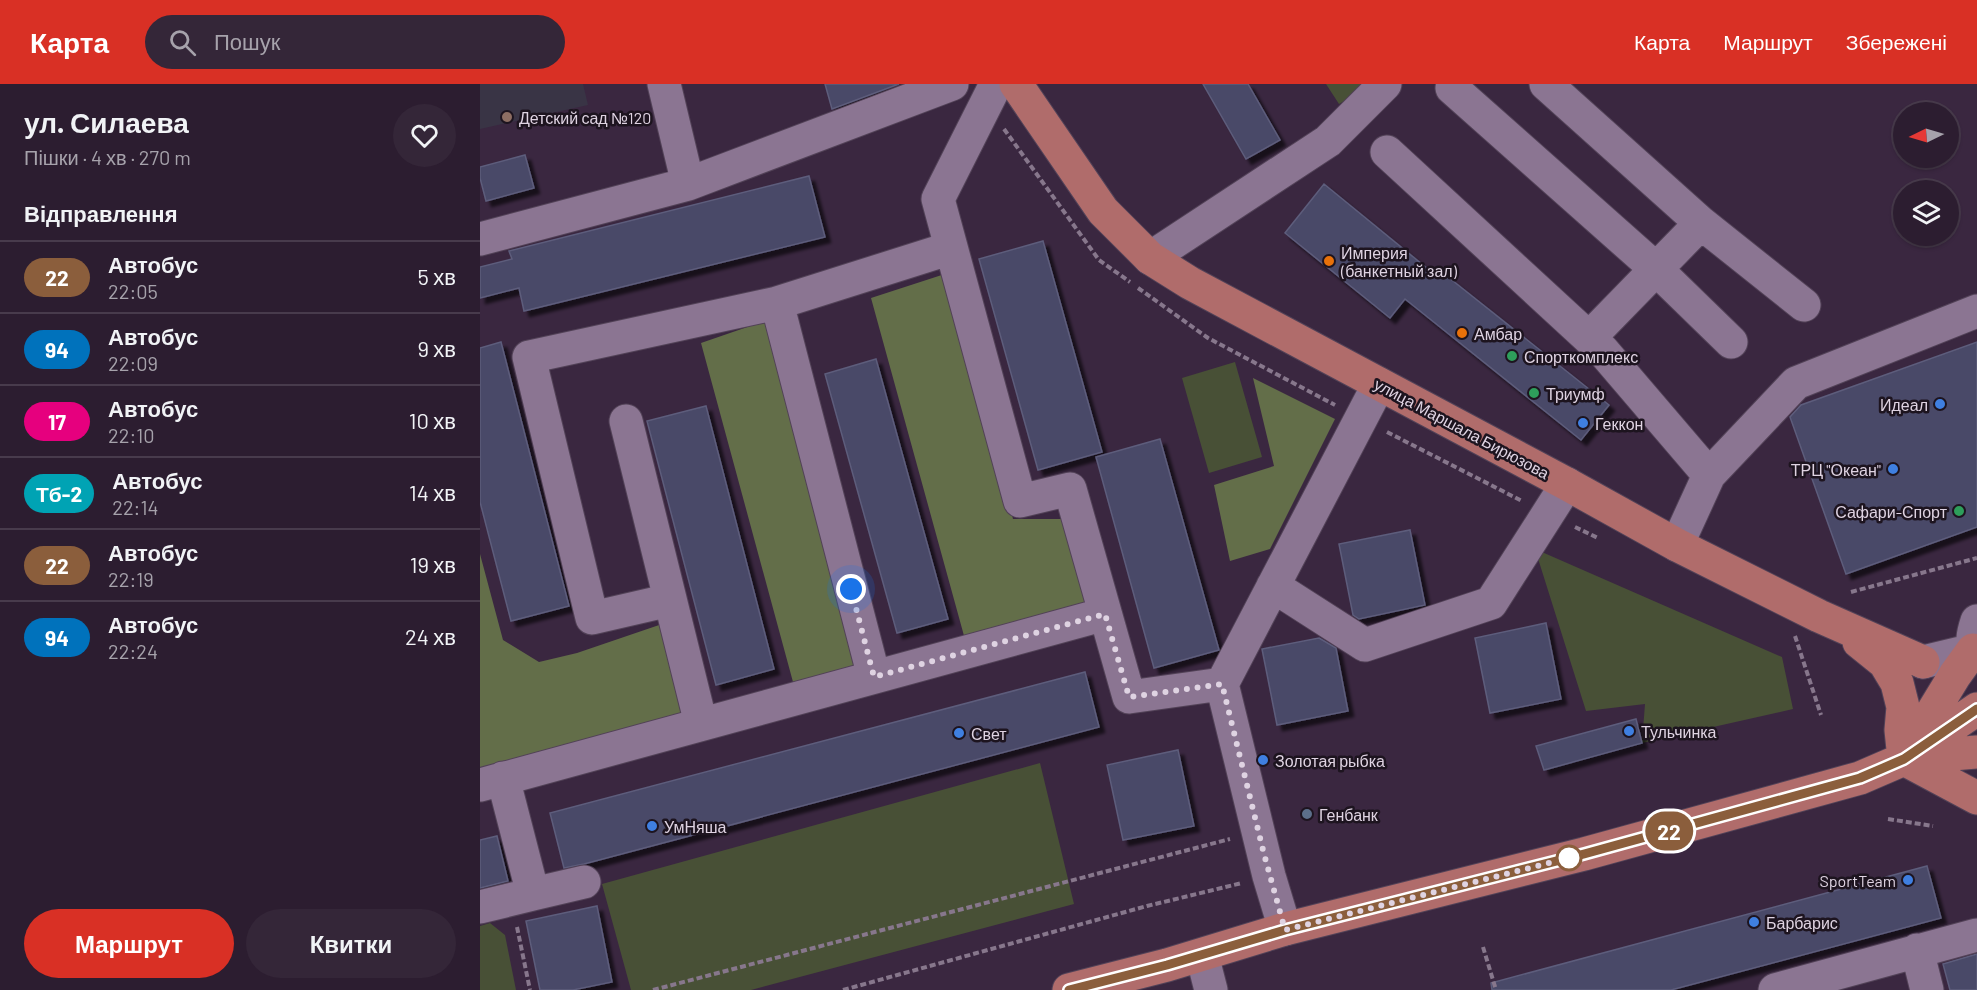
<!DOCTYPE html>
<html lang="uk">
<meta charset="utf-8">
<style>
body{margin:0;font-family:Barlow,sans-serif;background:#342638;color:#f1f3f6;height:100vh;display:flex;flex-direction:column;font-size:22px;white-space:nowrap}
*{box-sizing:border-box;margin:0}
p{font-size:20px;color:#a6a2ab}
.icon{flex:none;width:33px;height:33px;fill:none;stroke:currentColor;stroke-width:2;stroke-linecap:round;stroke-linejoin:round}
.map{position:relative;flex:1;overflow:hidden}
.details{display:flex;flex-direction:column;background:#2c1d30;width:480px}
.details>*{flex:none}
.badge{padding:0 12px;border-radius:20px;font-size:21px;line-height:39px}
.needle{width:39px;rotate:265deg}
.controls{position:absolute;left:1413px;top:18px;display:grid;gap:12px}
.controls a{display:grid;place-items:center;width:66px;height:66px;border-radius:50%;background:#2c1d30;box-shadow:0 2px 4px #0004,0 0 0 2px #483b4c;font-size:30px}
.you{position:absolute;width:30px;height:30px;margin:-15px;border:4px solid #fff;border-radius:50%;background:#1a73e8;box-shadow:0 0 0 9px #1a73e833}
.map>.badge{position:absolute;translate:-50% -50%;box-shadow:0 0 0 3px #fff}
h2{padding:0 24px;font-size:22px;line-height:54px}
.round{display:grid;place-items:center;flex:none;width:63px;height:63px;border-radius:32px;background:#342638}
.summary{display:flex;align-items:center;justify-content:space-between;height:102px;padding:0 24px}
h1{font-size:28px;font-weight:800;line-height:45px}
.cta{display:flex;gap:12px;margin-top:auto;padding:12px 24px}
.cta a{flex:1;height:69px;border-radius:36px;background:#d93025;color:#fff;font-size:24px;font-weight:800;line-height:69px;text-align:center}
.cta a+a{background:#342638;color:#f1f3f6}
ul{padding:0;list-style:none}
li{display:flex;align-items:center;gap:18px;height:72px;padding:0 24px;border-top:2px solid #483b4c}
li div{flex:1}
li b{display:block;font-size:22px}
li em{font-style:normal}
li .badge{min-width:66px;font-weight:700;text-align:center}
header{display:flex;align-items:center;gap:36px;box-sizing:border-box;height:84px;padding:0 30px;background:#d93025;color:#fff}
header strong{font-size:28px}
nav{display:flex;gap:33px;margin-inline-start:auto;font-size:21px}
.search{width:420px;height:54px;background:#342638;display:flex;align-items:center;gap:15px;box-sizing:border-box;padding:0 21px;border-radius:33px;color:#a6a2ab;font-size:22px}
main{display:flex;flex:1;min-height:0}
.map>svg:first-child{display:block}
</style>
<header>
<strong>Карта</strong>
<div class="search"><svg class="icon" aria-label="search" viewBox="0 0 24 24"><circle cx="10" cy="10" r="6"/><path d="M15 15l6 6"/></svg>Пошук</div>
<nav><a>Карта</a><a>Маршрут</a><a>Збережені</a></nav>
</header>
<main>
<section class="details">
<div class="summary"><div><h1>ул. Силаева</h1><p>Пішки · 4 хв · 270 m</p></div><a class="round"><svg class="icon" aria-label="heart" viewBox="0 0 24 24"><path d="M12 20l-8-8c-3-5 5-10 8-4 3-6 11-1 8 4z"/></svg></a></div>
<h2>Відправлення</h2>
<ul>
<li><span class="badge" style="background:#8b5e3c;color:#fff">22</span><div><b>Автобус</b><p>22:05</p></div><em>5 хв</em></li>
<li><span class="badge" style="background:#0072bc;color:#fff">94</span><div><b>Автобус</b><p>22:09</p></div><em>9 хв</em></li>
<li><span class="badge" style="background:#e6007e;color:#fff">17</span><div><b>Автобус</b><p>22:10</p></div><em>10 хв</em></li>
<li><span class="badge" style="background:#00a3b4;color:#fff">Тб-2</span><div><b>Автобус</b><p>22:14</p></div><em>14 хв</em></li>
<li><span class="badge" style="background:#8b5e3c;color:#fff">22</span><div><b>Автобус</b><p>22:19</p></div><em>19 хв</em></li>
<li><span class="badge" style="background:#0072bc;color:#fff">94</span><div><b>Автобус</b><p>22:24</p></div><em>24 хв</em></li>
</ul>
<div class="cta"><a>Маршрут</a><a>Квитки</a></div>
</section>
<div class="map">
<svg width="1497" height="906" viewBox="0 0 1497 906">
<defs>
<filter id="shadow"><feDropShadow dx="5.5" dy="5.5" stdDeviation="1.5" flood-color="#0009"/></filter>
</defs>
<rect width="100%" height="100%" fill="#3a2740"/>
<!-- education -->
<path fill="#393445" d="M0 0H103L108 21 0 45Z"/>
<!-- green -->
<path fill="#485036" d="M846 0H894L859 20Z
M755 278 782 373 729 389 702 294Z
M1055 465 1302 573 1313 625 1162 659 1165 620 1106 627Z
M560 679 594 820 271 906H151L122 800Z
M10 839 25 851 36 906H0V842Z"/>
<!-- forest -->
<path fill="#636e49" d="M471 188 533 435H584L607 525 486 559 391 214Z
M288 236 383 581 313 598 221 259Z
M773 294 855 335 790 465 750 477 734 401 794 382Z
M0 470 23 556 59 578 97 569 185 539 210 635 0 687Z"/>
<!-- building -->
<path fill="#4a4967" stroke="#5d5d7c" stroke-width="1.5" filter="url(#shadow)" d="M345 0H419L352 25Z
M723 0H768L800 56 766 75Z
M45 71 54 104 6 117 0 94V83Z
M329 92 345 153 44 227 39 204 0 214V183L32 175 29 167Z
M844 100 959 194 963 189 1129 321 1101 356 925 215 910 234 805 149Z
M563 157 622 368 558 386 499 175Z
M21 258 89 522 31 537 0 418V264Z
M1497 258V443L1366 490 1310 333 1321 321Z
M396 275 468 535 417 549 345 290Z
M226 322 294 585 236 601 167 337Z
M680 355 739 566 674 584 616 373Z
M930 446 945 521 879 535 873 531 859 460Z
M1066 539 1081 615 1010 629 995 554Z
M839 554 856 564 868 627 797 641 782 565Z
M605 588 619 643 104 780 84 784 70 729Z
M1156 635 1162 659 1064 686 1056 662Z
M698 666 714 742 643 756 627 681Z
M17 752 28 797 0 804V756Z
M1447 782 1461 834 1191 906H1012L1011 899Z
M117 822 132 898 93 906H60L46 837Z
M1497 870V906H1470L1463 880Z"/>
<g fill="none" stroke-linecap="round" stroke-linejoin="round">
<defs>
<path id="minor" d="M184 0 208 100
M516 0 458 115 540 417 590 405 649 613 742 600
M1066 0 1221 139 1324 221
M972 4 1176 185 1251 258
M907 68 1123 267 1229 391 1197 461
M0 155 208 100 472 0
M670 174 848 57 905 0
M297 219 471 164
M1109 254 1221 139
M146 337 221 640
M1229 391 1316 299 1497 227
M793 502 885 561 1011 519 1087 400
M190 516 112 534 49 273 297 219 394 593
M1497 537C1493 549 1490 561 1497 572
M1443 578 1493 566
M23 694 53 810 104 798
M0 701 625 530
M0 823 53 810
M805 845 789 792 742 600 899 300
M1437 866 1447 906
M722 871 731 906
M1295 906 1497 851"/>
<path id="major" d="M536 0 623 127 670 174 710 199 1087 400 1197 461 1339 532 1443 578
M1379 558 1405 579 1417 599 1423 623 1421 646 1424 675
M1430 665 1475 591 1493 566
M1426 674 1497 668
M1424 675 1497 714
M589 906 687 881 805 845 1104 770 1380 694 1424 675 1497 625"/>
</defs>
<!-- minor casing -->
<use href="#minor" stroke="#524257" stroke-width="35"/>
<!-- major casing -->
<use href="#major" stroke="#524257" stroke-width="35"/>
<!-- path -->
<path stroke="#87778c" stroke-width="4" stroke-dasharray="6 3" stroke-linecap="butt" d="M524 45 619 176 650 198
M658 204 728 254 855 321
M907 348 1042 417
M1095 443 1118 454
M1371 508 1497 474
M1315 552 1341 631
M1408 735 1453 742
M37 843 50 906
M1003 863 1016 906
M173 906 750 755
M363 906 667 822 762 799"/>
<!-- minor -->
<use href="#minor" stroke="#8b7592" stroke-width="33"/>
<!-- major -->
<use href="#major" stroke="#b06c6b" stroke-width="33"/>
</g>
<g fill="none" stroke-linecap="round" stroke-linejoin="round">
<defs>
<path id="line" d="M589 906 687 881 805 846 1104 770 1380 694 1424 675 1497 625"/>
</defs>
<!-- line casing -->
<use href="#line" stroke="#fff" stroke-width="14"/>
<!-- line -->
<use href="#line" stroke="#8b5e3c" stroke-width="9"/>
<!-- walk -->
<path stroke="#dfd3e2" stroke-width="6" stroke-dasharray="0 10.8" d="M371 505 394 593 625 530 649 613 742 600 784 770 805 846 1089 774"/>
</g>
<!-- markers -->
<circle fill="#8d6e63" stroke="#1d141f" stroke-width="2" cx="27" cy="33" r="6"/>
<g fill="#e8710a" stroke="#1d141f" stroke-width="2">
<circle cx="849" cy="177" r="6"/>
<circle cx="982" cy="249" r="6"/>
</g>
<g fill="#2e9e5b" stroke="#1d141f" stroke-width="2">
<circle cx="1032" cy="272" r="6"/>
<circle cx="1054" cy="309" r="6"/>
<circle cx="1479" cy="427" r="6"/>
</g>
<g fill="#3f7fe0" stroke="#1d141f" stroke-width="2">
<circle cx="1460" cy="320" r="6"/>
<circle cx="1103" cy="339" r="6"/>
<circle cx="1413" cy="385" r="6"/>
<circle cx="1149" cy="647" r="6"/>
<circle cx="479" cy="649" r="6"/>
<circle cx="783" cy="676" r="6"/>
<circle cx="172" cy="742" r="6"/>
<circle cx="1428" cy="796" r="6"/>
<circle cx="1274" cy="838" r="6"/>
</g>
<circle fill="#5c6f8a" stroke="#1d141f" stroke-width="2" cx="827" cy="730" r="6"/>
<circle fill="#fff" stroke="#8b5e3c" stroke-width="3" cx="1089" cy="774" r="12"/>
<g text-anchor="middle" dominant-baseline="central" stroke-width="5" stroke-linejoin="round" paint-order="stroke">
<!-- poi labels -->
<g font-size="16" fill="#dfd3e2" stroke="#1d141f" text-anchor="start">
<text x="39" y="33">Детский сад №120</text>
<text x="861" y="168">Империя<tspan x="861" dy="18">(банкетный зал)</tspan></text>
<text x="994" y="249">Амбар</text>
<text x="1044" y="272">Спорткомплекс</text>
<text x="1066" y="309">Триумф</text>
<text x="1448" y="320" text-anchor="end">Идеал</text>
<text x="1115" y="339">Геккон</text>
<text x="1401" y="385" text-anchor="end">ТРЦ "Океан"</text>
<text x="1467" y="427" text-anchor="end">Сафари-Спорт</text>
<text x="1161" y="647">Тульчинка</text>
<text x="491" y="649">Свет</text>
<text x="795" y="676">Золотая рыбка</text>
<text x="839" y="730">Генбанк</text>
<text x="184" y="742">УмНяша</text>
<text x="1416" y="796" text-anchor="end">SportTeam</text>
<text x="1286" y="838">Барбарис</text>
</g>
<!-- street labels -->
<g font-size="16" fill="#dfd3e2" stroke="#1d141f">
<text transform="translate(982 344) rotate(28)">улица Маршала Бирюзова</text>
</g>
</g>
</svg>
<div class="controls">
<a><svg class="needle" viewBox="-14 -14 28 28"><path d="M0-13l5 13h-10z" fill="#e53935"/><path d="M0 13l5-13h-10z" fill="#a6a2ab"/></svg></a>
<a><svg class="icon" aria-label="layers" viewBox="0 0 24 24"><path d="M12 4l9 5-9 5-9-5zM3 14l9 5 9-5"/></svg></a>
</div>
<div class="you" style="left:371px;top:505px"></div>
<b class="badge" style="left:1189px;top:747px;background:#8b5e3c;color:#fff">22</b>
</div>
</main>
